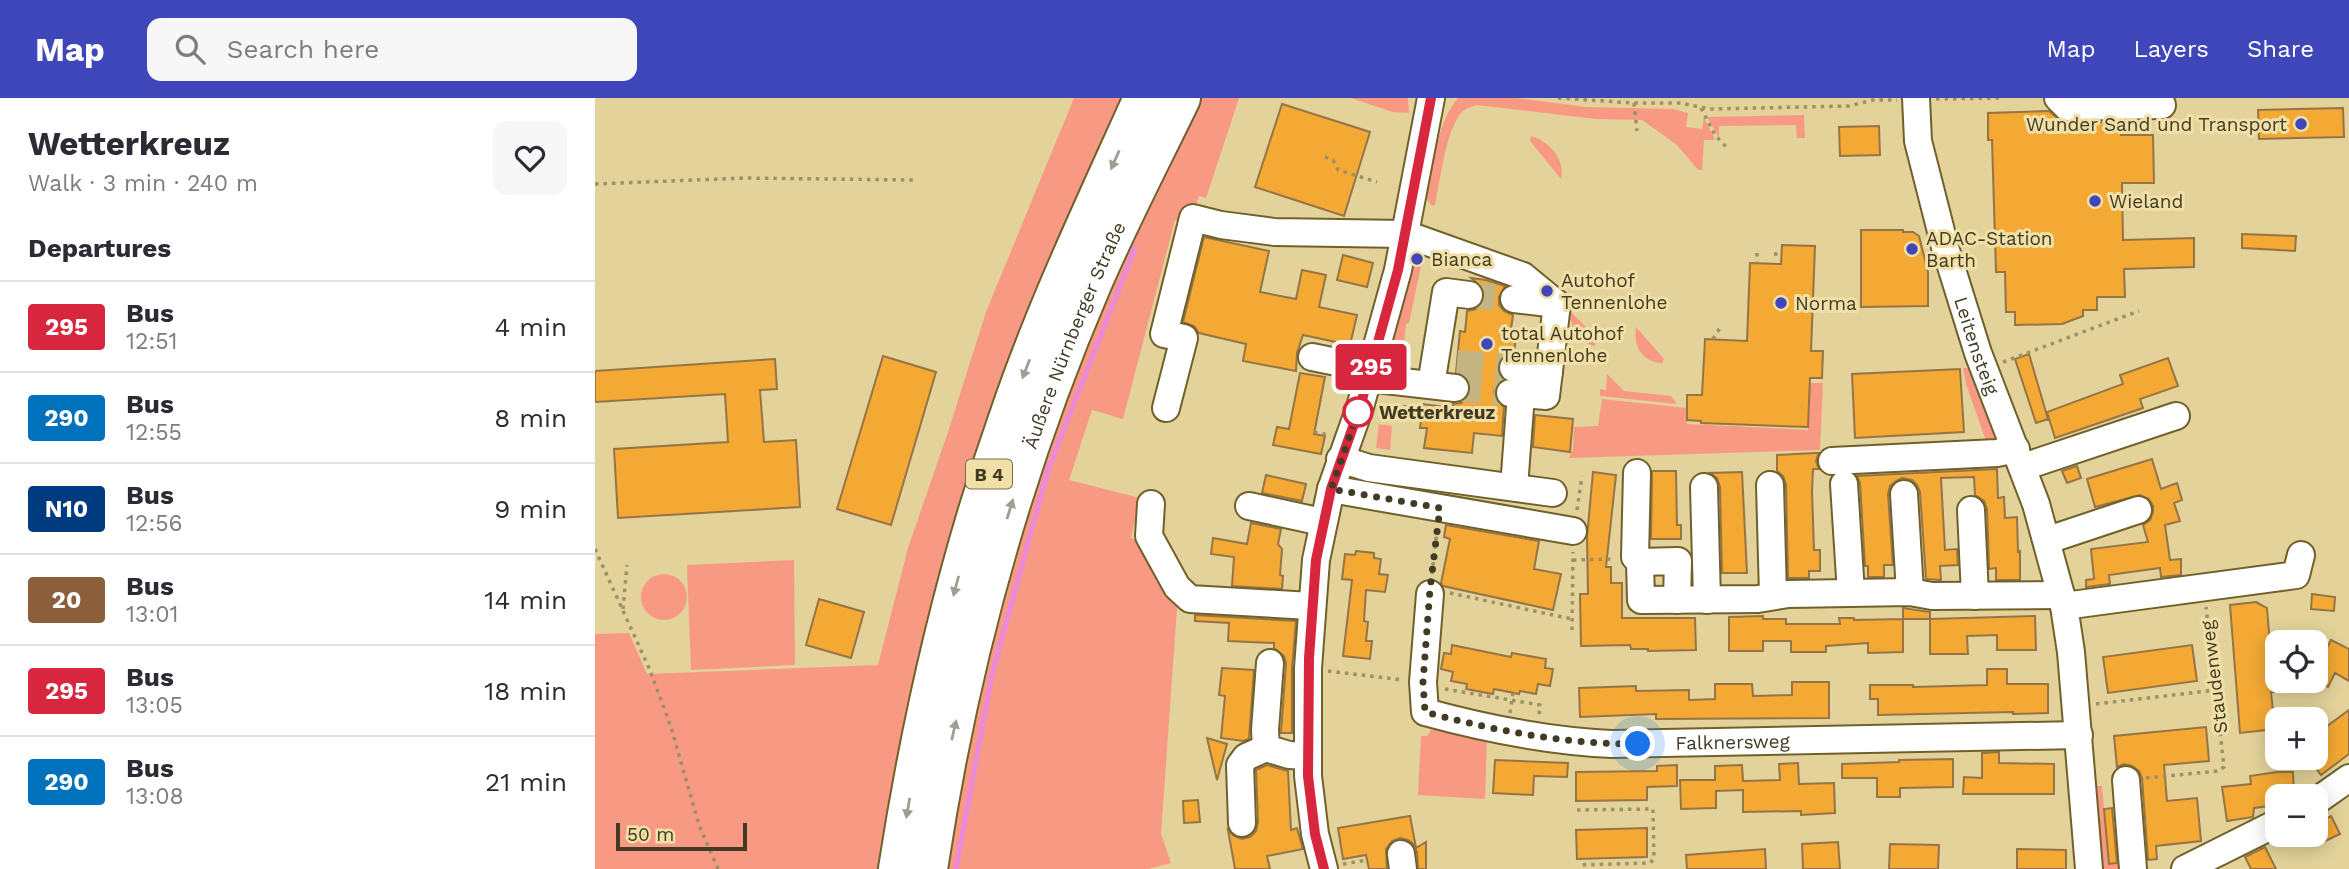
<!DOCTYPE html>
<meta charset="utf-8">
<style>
body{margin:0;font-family:"Work Sans",sans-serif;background:#f7f7f7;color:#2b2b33;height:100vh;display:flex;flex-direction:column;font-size:26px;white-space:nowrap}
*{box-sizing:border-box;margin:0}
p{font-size:23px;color:#7c7c81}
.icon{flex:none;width:38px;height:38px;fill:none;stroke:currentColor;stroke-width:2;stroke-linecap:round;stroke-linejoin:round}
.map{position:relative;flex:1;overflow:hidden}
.details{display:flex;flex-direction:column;background:#fff;width:595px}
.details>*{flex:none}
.badge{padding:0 14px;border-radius:5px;font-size:24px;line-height:46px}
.buttons{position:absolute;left:1670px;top:532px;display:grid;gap:14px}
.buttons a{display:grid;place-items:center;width:63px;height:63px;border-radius:14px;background:#fff;box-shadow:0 4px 18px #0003;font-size:35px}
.scale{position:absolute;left:21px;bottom:18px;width:131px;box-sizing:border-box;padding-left:7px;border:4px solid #423b24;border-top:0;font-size:19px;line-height:24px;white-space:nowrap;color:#423b24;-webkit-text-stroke:5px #f0dfa6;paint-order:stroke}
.you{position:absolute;width:35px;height:35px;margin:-18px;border:5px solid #fff;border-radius:50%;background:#1a73e8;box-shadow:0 0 0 10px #1a73e833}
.map>.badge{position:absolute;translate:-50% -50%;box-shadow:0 0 0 4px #fff}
h2{padding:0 28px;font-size:26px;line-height:63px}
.round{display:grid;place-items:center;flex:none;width:74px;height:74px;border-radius:14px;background:#f7f7f7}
.summary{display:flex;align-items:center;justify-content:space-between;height:119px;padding:0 28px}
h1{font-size:33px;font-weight:700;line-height:52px}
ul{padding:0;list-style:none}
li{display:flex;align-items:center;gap:21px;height:91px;padding:0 28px;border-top:2px solid #e1e1e2}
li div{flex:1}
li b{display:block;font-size:26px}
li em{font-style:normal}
li .badge{min-width:77px;font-weight:700;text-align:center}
header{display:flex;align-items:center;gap:42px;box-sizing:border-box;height:98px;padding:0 35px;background:#3e46ba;color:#fff}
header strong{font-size:33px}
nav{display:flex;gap:38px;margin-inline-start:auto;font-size:24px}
.search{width:490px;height:63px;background:#f7f7f7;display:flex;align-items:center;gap:18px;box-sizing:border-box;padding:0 24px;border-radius:14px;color:#7c7c81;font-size:26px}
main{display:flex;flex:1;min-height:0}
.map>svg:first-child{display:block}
</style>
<header>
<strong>Map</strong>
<div class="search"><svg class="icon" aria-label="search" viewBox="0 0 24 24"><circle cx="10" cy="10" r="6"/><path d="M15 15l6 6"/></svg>Search here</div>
<nav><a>Map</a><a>Layers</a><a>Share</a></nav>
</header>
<main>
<section class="details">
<div class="summary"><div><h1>Wetterkreuz</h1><p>Walk · 3 min · 240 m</p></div><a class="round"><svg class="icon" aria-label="heart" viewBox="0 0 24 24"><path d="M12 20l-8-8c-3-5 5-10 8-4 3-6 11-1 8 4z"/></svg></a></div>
<h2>Departures</h2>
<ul>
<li><span class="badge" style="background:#d7263d;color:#fff">295</span><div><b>Bus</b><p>12:51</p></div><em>4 min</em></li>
<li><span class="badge" style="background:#0072bc;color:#fff">290</span><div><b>Bus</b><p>12:55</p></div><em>8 min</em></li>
<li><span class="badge" style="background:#003b80;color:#fff">N10</span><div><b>Bus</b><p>12:56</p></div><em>9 min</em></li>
<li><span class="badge" style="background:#8b5e3c;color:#fff">20</span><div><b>Bus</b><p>13:01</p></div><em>14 min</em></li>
<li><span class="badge" style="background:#d7263d;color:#fff">295</span><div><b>Bus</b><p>13:05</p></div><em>18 min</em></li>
<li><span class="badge" style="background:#0072bc;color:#fff">290</span><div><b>Bus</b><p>13:08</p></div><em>21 min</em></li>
</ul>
</section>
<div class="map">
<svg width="1754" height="771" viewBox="0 0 1754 771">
<rect width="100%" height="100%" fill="#e3d29a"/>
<!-- green -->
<path fill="#f89984" d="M479 0H530L293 771H0V536L34 535 52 576 283 567 313 450 353 334 391 214Z
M605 0H644L611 100 604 98 598 115 591 124 580 122 528 321 497 312 474 382 545 400 536 440 554 445 586 503 582 510 566 736 576 765 553 771H346L401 501 523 155Z
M756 0H813L814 15 798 14Z
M863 0H921L991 9 1078 11 1093 15 1091 29 1107 31 1109 19 1120 42H1109L1107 72H1103L1082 47 1047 22 1001 21 882 7C876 9 871 10 867 14 851 31 845 83 840 107L837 108 831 100C837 71 843 22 863 0Z
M1209 17 1210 40H1202L1201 27 1124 28V40L1112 19Z
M936 38C954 43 971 62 966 81L935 43Z
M824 152 827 163 814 225 811 226 807 268 818 270V273L790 272 820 154Z
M975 213 1001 239 1000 248C983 244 975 230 975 213Z
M1041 229 1069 261 1067 265C1047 264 1038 248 1041 229Z
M1368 270H1373L1376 276 1403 347 1391 343 1371 286Z
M1012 276 1029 293 1076 298 1082 306 1005 298V291L1011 292Z
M1215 285H1228L1225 352 974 360 978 351 979 329 1003 328 1007 301 1091 310 1092 326 1213 332Z
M784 326 797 328 795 352 781 350Z
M199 462 200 567 96 572 92 467Z
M46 499a23 23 0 1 1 46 0a23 23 0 1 1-46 0Z
M838 628 892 638 890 701 823 697 826 638H832Z
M1500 688H1507L1514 766 1528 765 1529 771H1508Z"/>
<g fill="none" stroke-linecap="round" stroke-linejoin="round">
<!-- stream -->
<path stroke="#ea8ad9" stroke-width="5" d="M361 771 397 576 453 372 540 150"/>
</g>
<!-- building -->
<path fill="#f3a934" stroke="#967446" stroke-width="2" d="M687 6 775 34 749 118 660 89Z
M1748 10 1749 39 1664 41 1663 12Z
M1454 13 1466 23 1472 25 1526 24V37H1558L1559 85H1527L1528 142 1599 140V169L1529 171 1530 199H1502V212H1488V218L1467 226 1420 227V214H1411L1410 174H1401L1397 42H1393V15Z
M1284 28 1285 57 1245 58 1244 29Z
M1266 132H1308V134H1318L1324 138 1333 174V208L1266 209Z
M1647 136 1701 138 1700 153 1647 150Z
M609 139 674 153 665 194 701 201 707 172 731 177 724 209 762 217 755 247 708 237 702 255 701 273 648 263 651 246 604 235 599 228 588 224Z
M1187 147 1220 148 1216 253H1228L1227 280H1215L1213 329 1106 325V323L1092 322V297H1107L1110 241 1152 243 1155 165 1186 166Z
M748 157 778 165 772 189 742 182Z
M876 180 891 182 910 188 904 199V207L909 213 918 217 915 238 921 239 919 254 911 256 905 261 902 269 907 281 899 293 901 302 909 309 907 338 879 335 877 355 829 350 832 330H825L828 306 858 310V306L866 305 872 300 875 292 874 283 869 277 861 274 865 233 870 234 872 213 881 211 886 207 889 200 888 190Z
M1434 256 1453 321 1441 325 1420 261Z
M288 258 341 274 296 427 242 411Z
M1573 260 1583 288 1545 301 1548 310 1460 340 1452 314 1528 286 1525 277Z
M180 261 182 291 165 292 169 344 201 342 205 409 23 420 19 351 133 344 130 296 0 304V273Z
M1365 271 1369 334 1260 340 1257 276Z
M705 275 730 279 719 336 730 338 726 356 678 347 682 329 694 331Z
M940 317 978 321 975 354 938 349Z
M1220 355H1224L1221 363 1224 371H1218L1217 393 1219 452H1225V473H1214V480H1193L1191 387 1188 378 1182 373V357Z
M1557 361 1566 391 1582 385 1587 402 1579 405 1585 423 1570 427 1575 462 1586 461V477L1566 479 1565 470 1514 477 1515 486 1491 489V482L1499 481 1496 451 1553 444 1548 427 1555 422 1558 414V408L1554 401 1545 397 1500 409 1492 381Z
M1482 368 1486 380 1472 385 1467 373Z
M1402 371 1403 400 1409 399 1410 420 1422 419 1423 454 1425 453V482H1401V470L1394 471 1392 411 1389 403 1380 397 1379 379 1346 380 1350 452 1362 451 1363 467 1345 468 1346 482 1331 481 1325 394 1322 387 1317 382 1307 380 1301 383 1295 388 1293 396 1298 467H1289V479H1273V468H1270L1265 385 1262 378Z
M1057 373H1081L1082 427H1086V441H1056Z
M998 374 1021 377 1011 469H1016V485H1027V520H1100L1101 552 1053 553V551H1036L1035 547 986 548 985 496H993L992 439Z
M1147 374 1152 475H1127L1125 389 1122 380 1115 375Z
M671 377 711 386 707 403 667 395Z
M656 425 686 431 683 446 687 451 685 477 688 478 687 491 637 488 639 459 616 456 618 440 652 446Z
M851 427 944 443 939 471 966 476 958 512 848 488 846 485 855 441 849 439Z
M761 453 779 455V460L786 461 784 476 793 477 790 494 771 492 769 523 773 524 771 543H777L775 561 748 558 757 482 747 481 750 456 760 457Z
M1717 496 1740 499 1739 513 1716 511Z
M224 501 269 514 256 560 211 547Z
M1661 504 1672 510 1679 594H1676L1680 631 1645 635 1635 507Z
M1308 510 1335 514V521L1440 518 1441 552H1402V537L1372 538 1373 556H1335V521H1308Z
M600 517 701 523 697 570V635H686L691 565 689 558 679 550V545L633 543 634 525 600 523Z
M1168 518V521H1191V526H1245L1244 520H1259V522L1308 521V554L1273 555V545L1231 548V554H1196V543H1168V553H1134V519Z
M1736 542 1754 551V583L1740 575 1733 589 1720 583V573Z
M857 547 916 559 917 555 951 561 950 570 958 571 955 588 943 586 941 596 925 593 924 596 899 591 898 596 871 591 872 586 856 583 858 574 846 571 849 555 856 556Z
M1597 547 1602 583 1513 595 1508 559Z
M627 570 659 572 654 641 648 643 626 640 630 598 624 597Z
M1392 571H1412V586H1453V615L1418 616V614L1283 617V601H1275V587H1318V589L1392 587Z
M1197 584H1234V620L1061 621V616L985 619 984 590 1041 588V593L1094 592V602L1120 601V586H1157L1158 598 1197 597Z
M1754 612V656L1726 677 1713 660H1720V637Z
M1611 629 1614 663 1569 667 1572 703 1602 700 1606 743 1561 748 1562 761 1553 762 1547 680 1544 673 1537 668 1529 666 1522 669 1519 638Z
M612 640 632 646 622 682Z
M1404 654V665L1459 666V696H1368L1369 679 1387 680V655Z
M1358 661V689L1305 690V699H1282V680H1247V666L1304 664V662Z
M900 662 973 665 972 679 939 678 938 697 898 695Z
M1203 665 1204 686 1239 685 1240 715 1206 717V713L1148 714V692L1121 693V710L1086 711 1085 682H1120V668L1147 667 1148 683 1185 682 1184 666Z
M672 667 693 673 696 732 702 730 708 751 672 758 675 771H640L633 732 639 738 647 741 655 739 661 733 663 724 661 672Z
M1082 667V688L1052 689V702L981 703V674L1062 673V668Z
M1682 674H1698L1699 696 1682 698V707L1659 710 1658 719 1632 723 1627 689 1656 686 1655 678Z
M603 702 605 724 589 725 588 703Z
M1517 710 1522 765 1514 766 1509 711Z
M815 718 821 750 831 744V771H823L822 754 818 746 813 742 805 740 797 743 791 751 792 771H774L771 757 748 761 743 730Z
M1736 718 1745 736 1720 748V726Z
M1052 730V759L982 761 981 732Z
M1243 744 1245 771H1208L1207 746Z
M1295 746 1344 747 1343 771H1294Z
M1670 749 1681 771H1656L1650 759Z
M1170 751 1171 771H1092L1091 757Z
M1422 751 1471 752V771H1422Z"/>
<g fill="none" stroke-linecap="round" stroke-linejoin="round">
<!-- minor-tunnel -->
<path stroke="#c3b482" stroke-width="26" stroke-dasharray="26 13" stroke-linecap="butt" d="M874 197 919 201
M862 265 918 270
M860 290 915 295"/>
<defs>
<g id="minor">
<path id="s1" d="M1321 0 1323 43 1350 149 1383 255 1441 406 1469 508 1476 554 1494 771"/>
<path d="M1463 0 1472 9 1567 7"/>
<path d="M919 201 962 206"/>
<path d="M717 259 776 271"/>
<path d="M918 270 954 274"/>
<path d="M773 280 860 290"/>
<path d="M836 287 851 194 874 197"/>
<path d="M915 295 951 298 962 206"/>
<path d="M571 310 589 240 569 236 598 120 626 127 679 134 810 136 928 178 962 206"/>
<path d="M745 361 774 370 958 395"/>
<path d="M1237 363 1402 355 1421 351"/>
<path d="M1428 369 1581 318"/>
<path d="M1042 375 1040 459 1045 464 1046 502 1163 501 1193 496 1315 494 1337 498 1466 497"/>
<path d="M1249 386 1256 495"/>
<path d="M1175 387 1178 497"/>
<path d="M919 389 926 296"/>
<path d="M1109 389 1112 502"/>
<path d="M736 391 978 433"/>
<path d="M1309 396 1315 494"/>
<path d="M556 406 554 438 582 489 595 501 716 508"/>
<path d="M654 408 727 424"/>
<path d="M1376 412 1380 498"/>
<path d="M1453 442 1543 412"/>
<path d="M1045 464 1083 463 1082 502"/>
<path id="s2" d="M835 496 828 584 830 614C892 631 953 643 1017 646L1484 637"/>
<path d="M1469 508 1701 477 1706 457"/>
<path d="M675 565 670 632 671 650 694 657 713 658"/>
<path d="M1531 682 1538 771"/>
<path d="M1720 704 1754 680"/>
<path d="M647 725 645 667 651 659 671 650"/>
<path d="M806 756 808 771"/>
<path d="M729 771 720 736 713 678V570L721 462 736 391 765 309 803 172 836 0"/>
<path d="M1590 771 1682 725"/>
</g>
<g id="highway">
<path d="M303 771C327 617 362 465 414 318 451 209 501 105 548 0"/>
<path id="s3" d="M333 771C363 571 417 372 497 186 524 123 556 62 586 0"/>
</g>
</defs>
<!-- minor casing -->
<use href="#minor" stroke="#70612b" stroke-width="30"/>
<!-- highway casing -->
<use href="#highway" stroke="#70612b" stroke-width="42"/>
<!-- path -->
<path stroke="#9d9167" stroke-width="3.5" stroke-dasharray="3.5 5" stroke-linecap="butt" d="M963 0 1039 5H1085L1115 11 1254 8 1278 2H1302
M1341 1 1405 0
M1039 5 1042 33
M1106 10 1120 37 1134 52
M730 59 738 62 743 72 782 84
M0 86 150 80 320 82
M1162 155V165
M1179 156H1186
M1118 241 1126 228
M1408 264 1544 213
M810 307 808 318 827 320
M719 334 734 337
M982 412 987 378
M0 451 54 570 76 629 104 727 123 771
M978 462 1018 461
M837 476 842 432
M855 495 977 521
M28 511 32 467
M977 532 978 454
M733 573 809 582
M850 591 945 607 944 618
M1501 606 1621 592
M915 615 918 595
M1551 680 1623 673 1629 669 1611 509
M982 712 1058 711 1059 761 1055 765 983 767
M748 766 772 762"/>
<!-- minor -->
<use href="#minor" stroke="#fff" stroke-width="26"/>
<!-- highway -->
<use href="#highway" stroke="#fff" stroke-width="38"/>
</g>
<!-- one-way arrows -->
<defs><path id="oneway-solid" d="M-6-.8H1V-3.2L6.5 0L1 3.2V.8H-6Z" transform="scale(1.75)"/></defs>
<g fill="#a09d92">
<use href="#oneway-solid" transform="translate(520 62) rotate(114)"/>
<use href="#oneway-solid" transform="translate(431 271) rotate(111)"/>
<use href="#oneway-solid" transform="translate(415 411) rotate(-73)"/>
<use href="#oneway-solid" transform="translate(361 488) rotate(105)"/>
<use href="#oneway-solid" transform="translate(359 632) rotate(-77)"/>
<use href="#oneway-solid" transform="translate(313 710) rotate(100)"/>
</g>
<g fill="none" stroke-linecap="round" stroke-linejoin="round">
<defs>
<path id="line" d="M729 771 720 736 713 678 714 560 721 462 736 391 765 309 803 172 836 0"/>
</defs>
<!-- line casing -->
<use href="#line" stroke="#fff" stroke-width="16"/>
<!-- line -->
<use href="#line" stroke="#d7263d" stroke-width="10"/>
<!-- walk -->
<path stroke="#423b24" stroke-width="7" stroke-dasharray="0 12.6" d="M763 314 765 309 736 391 845 410 835 491 828 584 830 614C901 633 970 646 1043 646"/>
</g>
<!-- markers -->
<g fill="#3e46ba" stroke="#f0dfa6" stroke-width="2.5">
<circle cx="1706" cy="26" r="7"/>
<circle cx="1500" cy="103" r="7"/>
<circle cx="1317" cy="151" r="7"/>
<circle cx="822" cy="161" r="7"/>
<circle cx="952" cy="193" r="7"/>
<circle cx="1186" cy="205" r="7"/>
<circle cx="892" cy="246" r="7"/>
</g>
<circle fill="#fff" stroke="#d7263d" stroke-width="3.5" cx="763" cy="314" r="14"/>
<g text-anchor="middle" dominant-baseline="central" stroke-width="6" stroke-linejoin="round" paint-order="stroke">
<!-- shield labels -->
<rect fill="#f0dfa6" stroke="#766c4b" stroke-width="2" x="371" y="361.5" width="46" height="29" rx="5"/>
<g font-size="18" font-weight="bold" fill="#423b24">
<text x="394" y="376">B 4</text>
</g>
<!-- poi labels -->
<g font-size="19" fill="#423b24" stroke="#f0dfa6" text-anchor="start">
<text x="1692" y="26" text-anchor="end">Wunder Sand und Transport</text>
<text x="1514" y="103">Wieland</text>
<text x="1331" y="140">ADAC-Station<tspan x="1331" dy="22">Barth</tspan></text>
<text x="836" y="161">Bianca</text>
<text x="966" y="182">Autohof<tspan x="966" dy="22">Tennenlohe</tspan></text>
<text x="1200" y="205">Norma</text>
<text x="906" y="235">total Autohof<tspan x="906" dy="22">Tennenlohe</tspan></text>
</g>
<!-- street labels -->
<g font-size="19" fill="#423b24" stroke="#f0dfa6">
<text stroke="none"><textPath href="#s3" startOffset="555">Äußere Nürnberger Straße</textPath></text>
<text stroke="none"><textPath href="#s1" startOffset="256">Leitensteig</textPath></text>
<text transform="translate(1619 579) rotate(-97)">Staudenweg</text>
<text stroke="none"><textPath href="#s2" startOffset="429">Falknersweg</textPath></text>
</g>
<!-- stop labels -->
<g font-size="19" font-weight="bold" fill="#423b24" stroke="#f0dfa6" text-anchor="start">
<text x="784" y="314">Wetterkreuz</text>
</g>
</g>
</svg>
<div class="buttons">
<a><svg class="icon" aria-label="locate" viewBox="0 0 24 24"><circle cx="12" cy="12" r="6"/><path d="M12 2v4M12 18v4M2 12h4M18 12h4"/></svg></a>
<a>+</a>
<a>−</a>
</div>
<div class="scale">50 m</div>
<div class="you" style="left:1043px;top:646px"></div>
<b class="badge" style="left:776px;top:269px;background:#d7263d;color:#fff">295</b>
</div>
</main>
